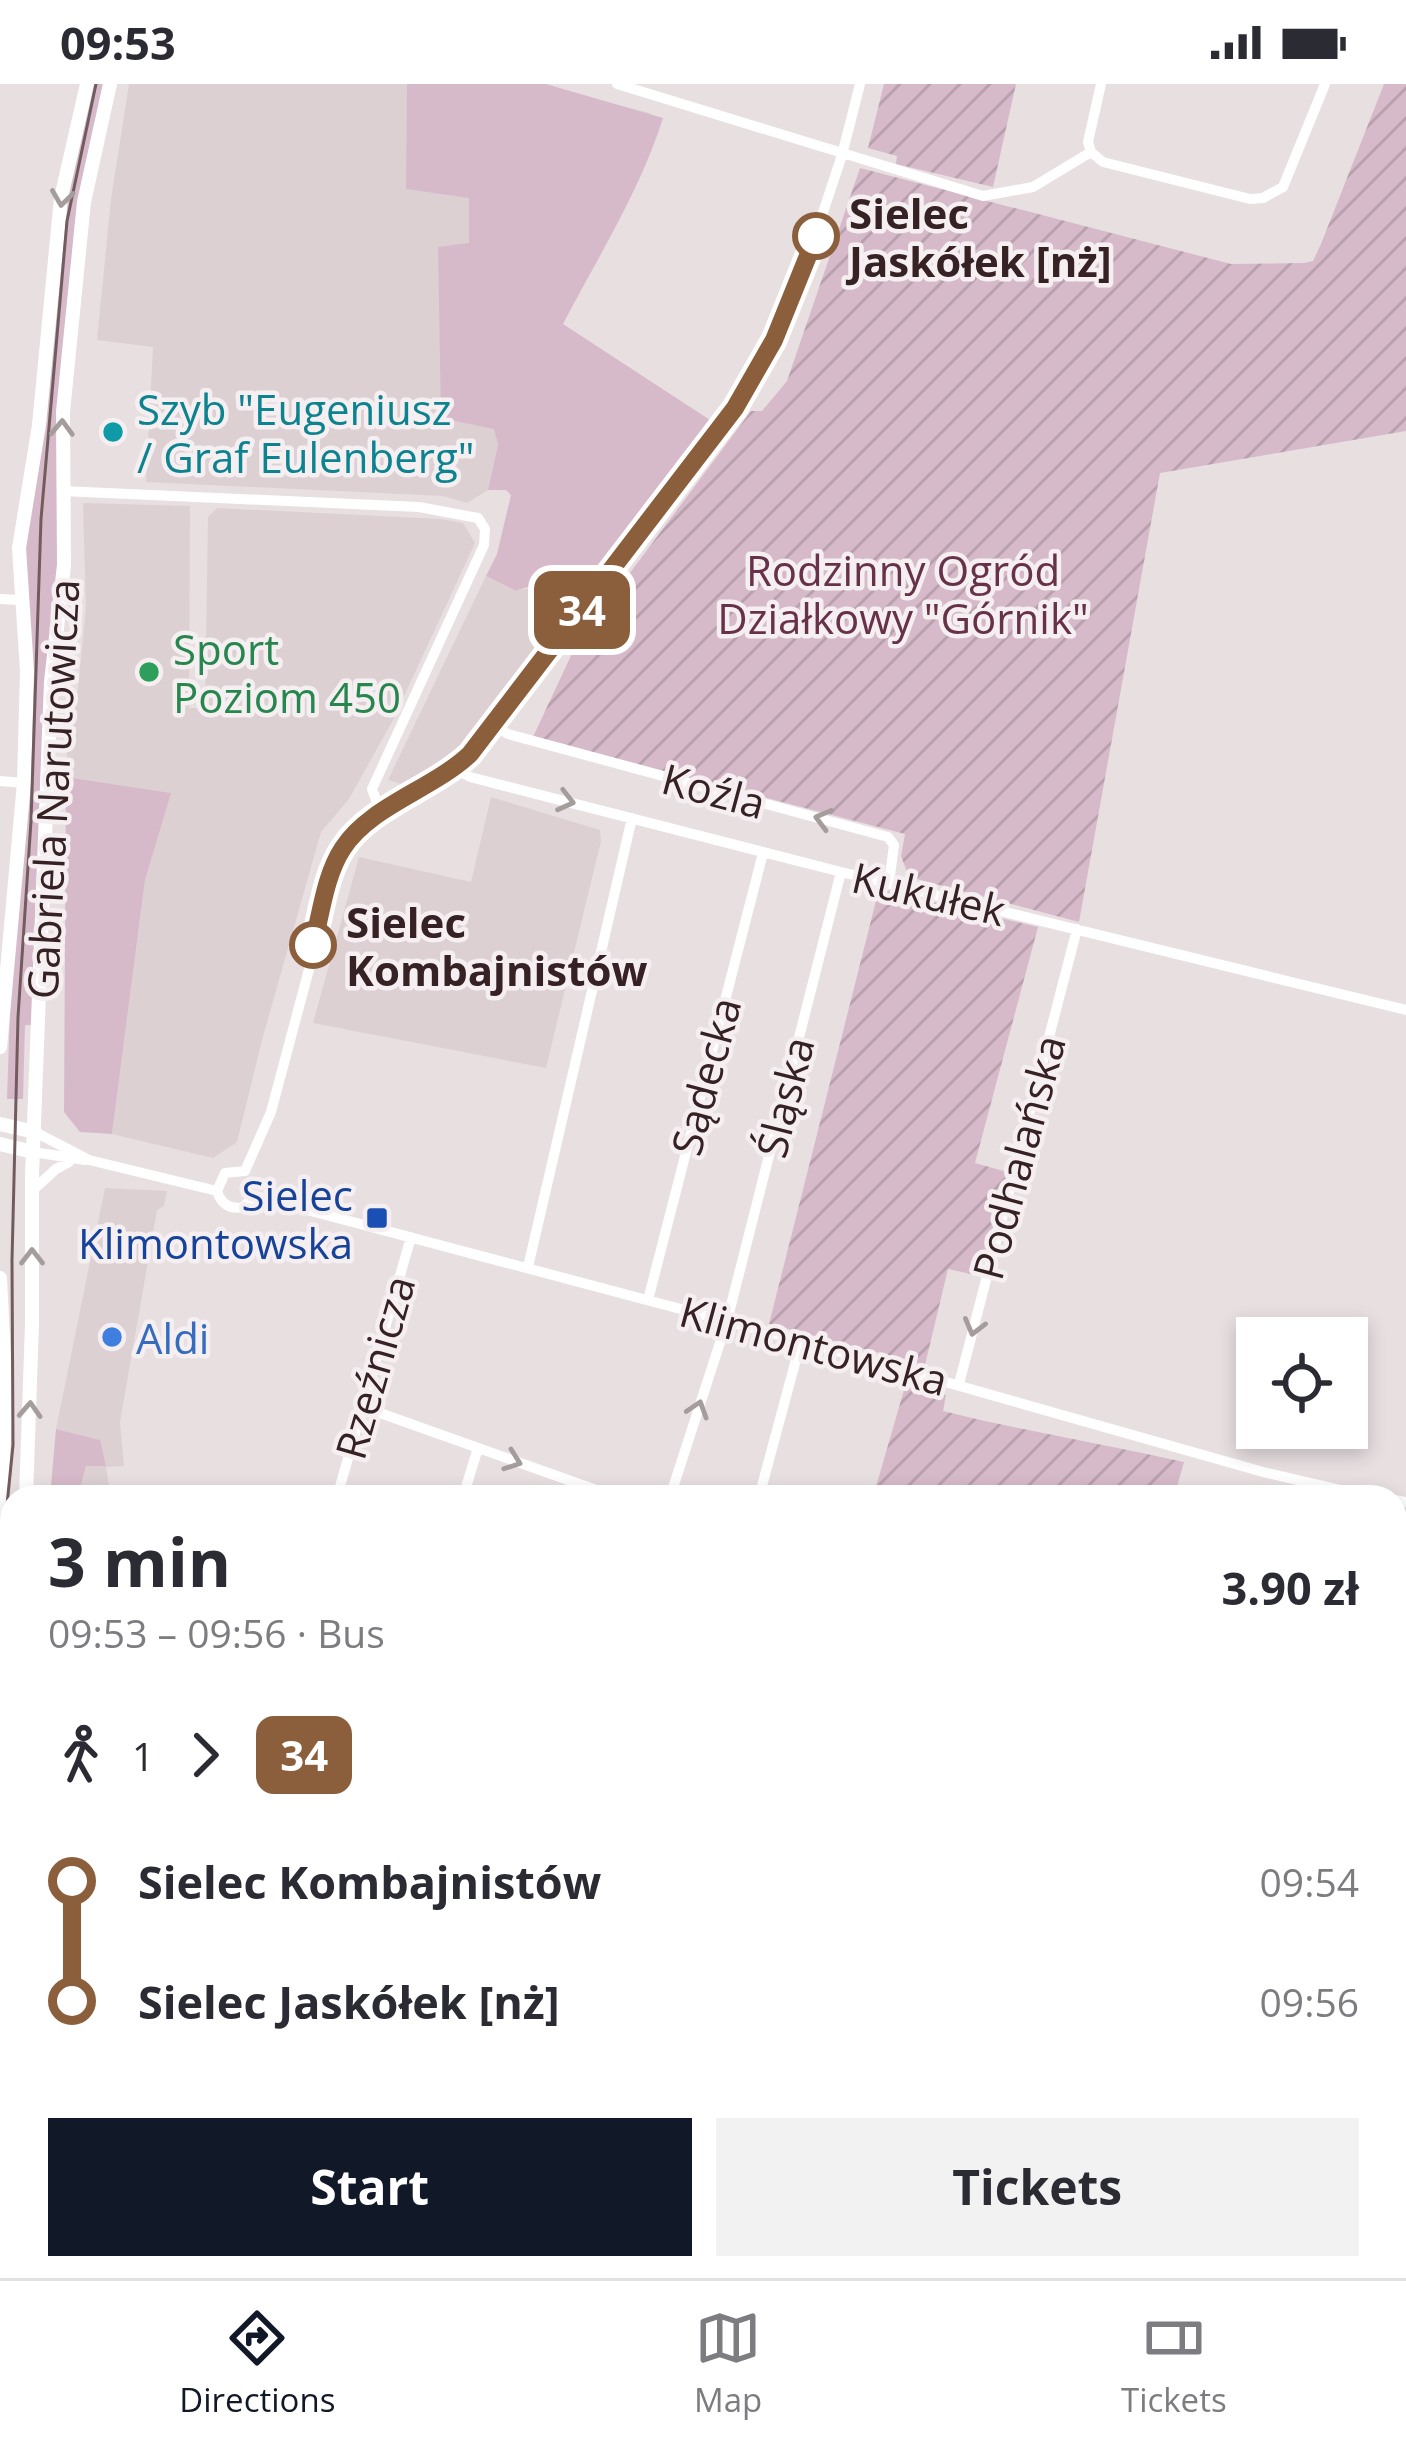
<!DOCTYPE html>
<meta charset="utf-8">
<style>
body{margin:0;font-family:"Open Sans",sans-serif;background:#f2f2f3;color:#2b2b33;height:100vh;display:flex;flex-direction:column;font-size:45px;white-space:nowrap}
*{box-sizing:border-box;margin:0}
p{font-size:39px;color:#7c7c81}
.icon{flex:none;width:66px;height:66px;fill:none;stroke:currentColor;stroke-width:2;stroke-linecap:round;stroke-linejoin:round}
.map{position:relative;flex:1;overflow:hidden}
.drawer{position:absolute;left:0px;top:1401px;width:1407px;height:795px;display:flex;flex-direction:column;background:#fff;border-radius:36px 36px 0 0;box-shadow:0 6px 18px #0003}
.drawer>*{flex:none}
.badge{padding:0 24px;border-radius:18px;font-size:42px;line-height:78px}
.tools{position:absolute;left:1236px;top:1233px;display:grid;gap:24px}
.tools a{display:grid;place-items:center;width:132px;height:132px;border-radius:0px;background:#fff;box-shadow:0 6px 18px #0003;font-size:60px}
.map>.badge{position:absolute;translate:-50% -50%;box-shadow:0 0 0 6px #fff}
.legs{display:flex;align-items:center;gap:18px;height:132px;padding:0 48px;font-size:39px}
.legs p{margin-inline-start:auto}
.overview{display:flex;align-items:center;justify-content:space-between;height:204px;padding:0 48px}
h1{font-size:66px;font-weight:700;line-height:90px}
.primary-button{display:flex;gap:24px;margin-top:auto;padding:24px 48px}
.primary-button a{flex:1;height:138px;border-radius:0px;background:#111827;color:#fff;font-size:48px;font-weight:700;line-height:138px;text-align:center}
.primary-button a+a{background:#f2f2f3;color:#2b2b33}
ul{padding:0 48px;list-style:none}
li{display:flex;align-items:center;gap:42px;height:120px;font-size:45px}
li i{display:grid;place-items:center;width:18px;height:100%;margin:0 15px;background:currentColor}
li i::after{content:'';width:30px;height:30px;margin:-15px;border:9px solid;border-radius:50%;background:#fff}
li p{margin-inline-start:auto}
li:first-child i{background:linear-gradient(#0000 50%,currentColor 0)}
li:last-child i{background:linear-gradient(currentColor 50%,#0000 0)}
.status{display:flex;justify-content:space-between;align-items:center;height:84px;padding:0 60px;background:#fff;direction:ltr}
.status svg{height:33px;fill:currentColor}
.menu{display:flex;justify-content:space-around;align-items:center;height:168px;border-top:3px solid #e1e1e2;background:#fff;font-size:33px;color:#7c7c81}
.menu a{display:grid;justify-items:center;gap:6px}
.menu .active{color:#111827}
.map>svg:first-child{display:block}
</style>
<div class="status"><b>09:53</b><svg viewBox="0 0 49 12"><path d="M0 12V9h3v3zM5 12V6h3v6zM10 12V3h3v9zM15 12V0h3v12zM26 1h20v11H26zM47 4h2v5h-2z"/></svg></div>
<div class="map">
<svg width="1406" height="2194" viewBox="0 0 1406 2194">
<defs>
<pattern id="garden-furrows" width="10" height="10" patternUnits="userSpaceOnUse" patternTransform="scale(3)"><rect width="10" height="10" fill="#d7baca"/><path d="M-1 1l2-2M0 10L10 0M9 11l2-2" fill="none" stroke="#b9a0ad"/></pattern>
</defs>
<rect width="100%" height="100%" fill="#e8dfe1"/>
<!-- built -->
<path fill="#dcd0d3" d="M129 0H538L649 29 657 40 498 359 488 406 467 419 443 412 146 398 153 263 97 256 111 115Z
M83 419 190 422 189 624H205L208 433 217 424 440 435 463 439 475 459 393 636 349 715 321 748 262 956 237 1058 213 1074 112 1050 145 796 170 709 66 693 69 625 78 605 86 524Z
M486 492 516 507 555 498 577 510 481 640 434 687 408 702 388 696Z
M491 713 600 746 601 757 546 984 313 939 359 773 471 798Z
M105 1104 167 1107 164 1122 157 1126 120 1338 124 1382 106 1383 111 1413H78L86 1382 100 1356 56 1345Z
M12 1683V1883L0 1880V1730Z
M0 1983H12V2184H53L54 2194H0Z"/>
<!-- grass -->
<path fill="#d7baca" d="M93 0H104L75 139 57 344 60 460 42 648 34 941H25L23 1015H7L26 456 66 119Z
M407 0H546L663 34C640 107 598 173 563 240L710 336 577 510 555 499 546 515 527 503 516 507 486 492 497 470 511 411 506 406H488L498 360 494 345 441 334 438 163 469 159V114L406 105Z
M66 693 171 709 145 796 112 1050 80 1048 64 1028Z
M56 1345 100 1356 106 1382H86L78 1413H50Z"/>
<!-- garden -->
<path fill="url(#garden-furrows)" d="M884 0H1016L993 103 896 80 897 72 868 64Z
M1384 0H1406V347L1160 389 1079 838 909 793 901 772 905 750 533 653 576 561 751 327H762L787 297 860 84 1231 180 1304 179 1313 177 1321 160Z
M879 805 1038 843 975 1079 1007 1088 980 1192 948 1185 925 1281 769 1240Z
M906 1299 946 1311 943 1327C1023 1347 1104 1360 1184 1378L1174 1413H873Z
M626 2184H864L861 2194H623Z"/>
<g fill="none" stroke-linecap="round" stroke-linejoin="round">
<defs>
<path id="secondary" d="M0 1907 12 1909
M969 2184 986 2194"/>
</defs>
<!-- secondary casing -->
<use href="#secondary" stroke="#c6b4b7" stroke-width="21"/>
<!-- minor -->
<path stroke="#fff" stroke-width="10" d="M617 0 983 112 1033 103 1091 68 1088 58 1101 0
M1091 68 1103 78 1250 115 1263 114 1283 103 1325 0
M62 407 419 423 478 434 485 445 484 461 372 705 381 729
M0 515 20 516
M494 642 508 650 888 753 894 761 889 799
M454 684 470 693 841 788 1406 926
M0 697 24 699
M35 1048 89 1076 217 1107
M33 1068 85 1076
M245 1087 271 1028 340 769C370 722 430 708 470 670L741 315 797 207 842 71 860 0
M32 1107 56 1085 69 1078
M217 1107C221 1120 230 1126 243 1123L255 1112
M217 1107 225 1089 245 1087
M255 1112 801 1257 1263 1388 1371 1413
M528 1183 632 734
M648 1216 763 769
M959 1300 1077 845
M363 1323 616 1413
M337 1413 411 1153
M463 1413 478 1364
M670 1413 727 1237 841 788
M759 1413 801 1257
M1395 1416 1406 1418
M0 1593H12
M1395 2107 1406 2111
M62 2184V2194
M79 2184 101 2194
M1209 2184 1228 2194
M1338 2184 1339 2194
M866 2194 868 2184
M1033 2194 1038 2184"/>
<!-- tertiary -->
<path stroke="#fff" stroke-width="14" d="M0 963 24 699 27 587 19 464 39 341 61 114 87 0
M0 1040 35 1048
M0 1060 33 1068
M0 1194 6 1316 0 1429
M26 1413 32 1240V1092L51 598 64 481 63 328 84 118 110 0
M0 1558 12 1511"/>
<!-- secondary -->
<use href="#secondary" stroke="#fff" stroke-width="15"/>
<!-- tram -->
<path stroke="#725c5e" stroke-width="3" d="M0 1491 13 1361 12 1176 18 933 31 737 41 435 67 137 96 0
M0 1919 12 1922
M938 2184 956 2194"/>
</g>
<!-- one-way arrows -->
<defs><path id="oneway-chevron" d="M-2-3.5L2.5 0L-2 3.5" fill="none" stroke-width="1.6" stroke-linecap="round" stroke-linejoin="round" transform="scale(3)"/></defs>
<g stroke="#a59c9c">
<use href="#oneway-chevron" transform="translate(62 114) rotate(98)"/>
<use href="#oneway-chevron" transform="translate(62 344) rotate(-88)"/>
<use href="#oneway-chevron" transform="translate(566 717) rotate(14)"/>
<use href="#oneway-chevron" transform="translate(823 735) rotate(-165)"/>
<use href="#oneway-chevron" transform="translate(32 1173) rotate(-90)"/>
<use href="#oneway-chevron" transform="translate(974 1243) rotate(105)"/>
<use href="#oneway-chevron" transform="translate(698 1325) rotate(-72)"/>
<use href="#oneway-chevron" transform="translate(30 1326) rotate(-87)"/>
<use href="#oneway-chevron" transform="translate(513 1377) rotate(20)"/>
</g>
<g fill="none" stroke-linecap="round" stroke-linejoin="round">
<defs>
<path id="line-1" d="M313 861C321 830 325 791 343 764 370 722 433 705 470 670L735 324 774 256 816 152"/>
</defs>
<!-- line-1 casing -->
<use href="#line-1" stroke="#fff" stroke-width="27"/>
<!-- line-1 -->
<use href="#line-1" stroke="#8b5e3c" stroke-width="18"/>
</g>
<!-- markers -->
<g fill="#fff" stroke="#8b5e3c" stroke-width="6">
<circle cx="816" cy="152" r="21"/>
<circle cx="313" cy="861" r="21"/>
</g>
<circle fill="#0f9aa8" stroke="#f5eff1" stroke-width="4.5" cx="113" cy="348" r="12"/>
<circle fill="#2e9e5b" stroke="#f5eff1" stroke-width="4.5" cx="149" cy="588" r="12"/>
<rect fill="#1a4fb4" stroke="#f5eff1" stroke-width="4.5" x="365" y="1122" width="24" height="24" rx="6"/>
<circle fill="#3f7fe0" stroke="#f5eff1" stroke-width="4.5" cx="112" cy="1253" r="12"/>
<g text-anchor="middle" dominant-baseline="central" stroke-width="9" stroke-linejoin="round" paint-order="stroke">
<!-- stop labels -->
<g font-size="42" font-weight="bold" fill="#362224" stroke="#f5eff1" text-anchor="start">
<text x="849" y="128">Sielec<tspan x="849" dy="48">Jaskółek [nż]</tspan></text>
<text x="346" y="837">Sielec<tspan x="346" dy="48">Kombajnistów</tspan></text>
</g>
<!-- culture labels -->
<g font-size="42" fill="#0d838f" stroke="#f5eff1" text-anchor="start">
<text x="137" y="324">Szyb "Eugeniusz<tspan x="137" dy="48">/ Graf Eulenberg"</tspan></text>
</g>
<!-- park labels -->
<g font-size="42" fill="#673249" stroke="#f5eff1">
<text x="903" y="485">Rodzinny Ogród<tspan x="903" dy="48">Działkowy "Górnik"</tspan></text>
</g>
<!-- leisure labels -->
<g font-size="42" fill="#27864d" stroke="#f5eff1" text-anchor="start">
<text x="173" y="564">Sport<tspan x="173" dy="48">Poziom 450</tspan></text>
</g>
<!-- street labels -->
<g font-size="42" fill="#362224" stroke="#f5eff1">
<text transform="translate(52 705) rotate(-87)">Gabriela Narutowicza</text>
<text transform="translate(714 706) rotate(15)">Koźla</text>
<text transform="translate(929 809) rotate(13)">Kukułek</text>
<text transform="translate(705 992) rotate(-75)">Sądecka</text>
<text transform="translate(784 1013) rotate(-76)">Śląska</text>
<text transform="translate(1018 1073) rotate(-75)">Podhalańska</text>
<text transform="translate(814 1261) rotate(15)">Klimontowska</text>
<text transform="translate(374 1283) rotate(-74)">Rzeźnicza</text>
</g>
<!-- transit labels -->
<g font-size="42" fill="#164399" stroke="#f5eff1" text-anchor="end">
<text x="353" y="1110">Sielec<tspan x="353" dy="48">Klimontowska</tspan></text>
</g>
<!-- shop labels -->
<g font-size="42" fill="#366cbe" stroke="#f5eff1" text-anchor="start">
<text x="136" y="1253">Aldi</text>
</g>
</g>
</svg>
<div class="tools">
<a><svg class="icon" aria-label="locate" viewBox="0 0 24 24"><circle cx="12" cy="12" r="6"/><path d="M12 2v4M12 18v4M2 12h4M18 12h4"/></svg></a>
</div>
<b class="badge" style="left:582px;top:526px;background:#8b5e3c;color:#fff">34</b>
<section class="drawer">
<div class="overview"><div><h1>3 min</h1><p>09:53 – 09:56 · Bus</p></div><b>3.90 zł</b></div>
<div class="legs"><svg class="icon" aria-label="walk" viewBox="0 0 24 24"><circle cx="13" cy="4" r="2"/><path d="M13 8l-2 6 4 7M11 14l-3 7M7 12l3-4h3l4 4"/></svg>1<svg class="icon" aria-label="forward" viewBox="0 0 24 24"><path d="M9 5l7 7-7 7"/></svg><b class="badge" style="background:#8b5e3c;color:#fff">34</b></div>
<ul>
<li><i style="color:#8b5e3c"></i><b>Sielec Kombajnistów</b><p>09:54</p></li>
<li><i style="color:#8b5e3c"></i><b>Sielec Jaskółek [nż]</b><p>09:56</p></li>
</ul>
<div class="primary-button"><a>Start</a><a>Tickets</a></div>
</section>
</div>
<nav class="menu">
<a class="active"><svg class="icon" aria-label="directions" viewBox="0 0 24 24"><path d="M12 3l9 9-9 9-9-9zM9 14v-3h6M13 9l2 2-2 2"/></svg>Directions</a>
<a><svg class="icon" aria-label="map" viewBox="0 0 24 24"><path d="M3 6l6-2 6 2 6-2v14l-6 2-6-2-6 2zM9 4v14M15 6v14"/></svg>Map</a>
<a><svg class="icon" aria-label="tickets" viewBox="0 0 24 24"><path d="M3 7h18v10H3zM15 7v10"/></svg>Tickets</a>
</nav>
